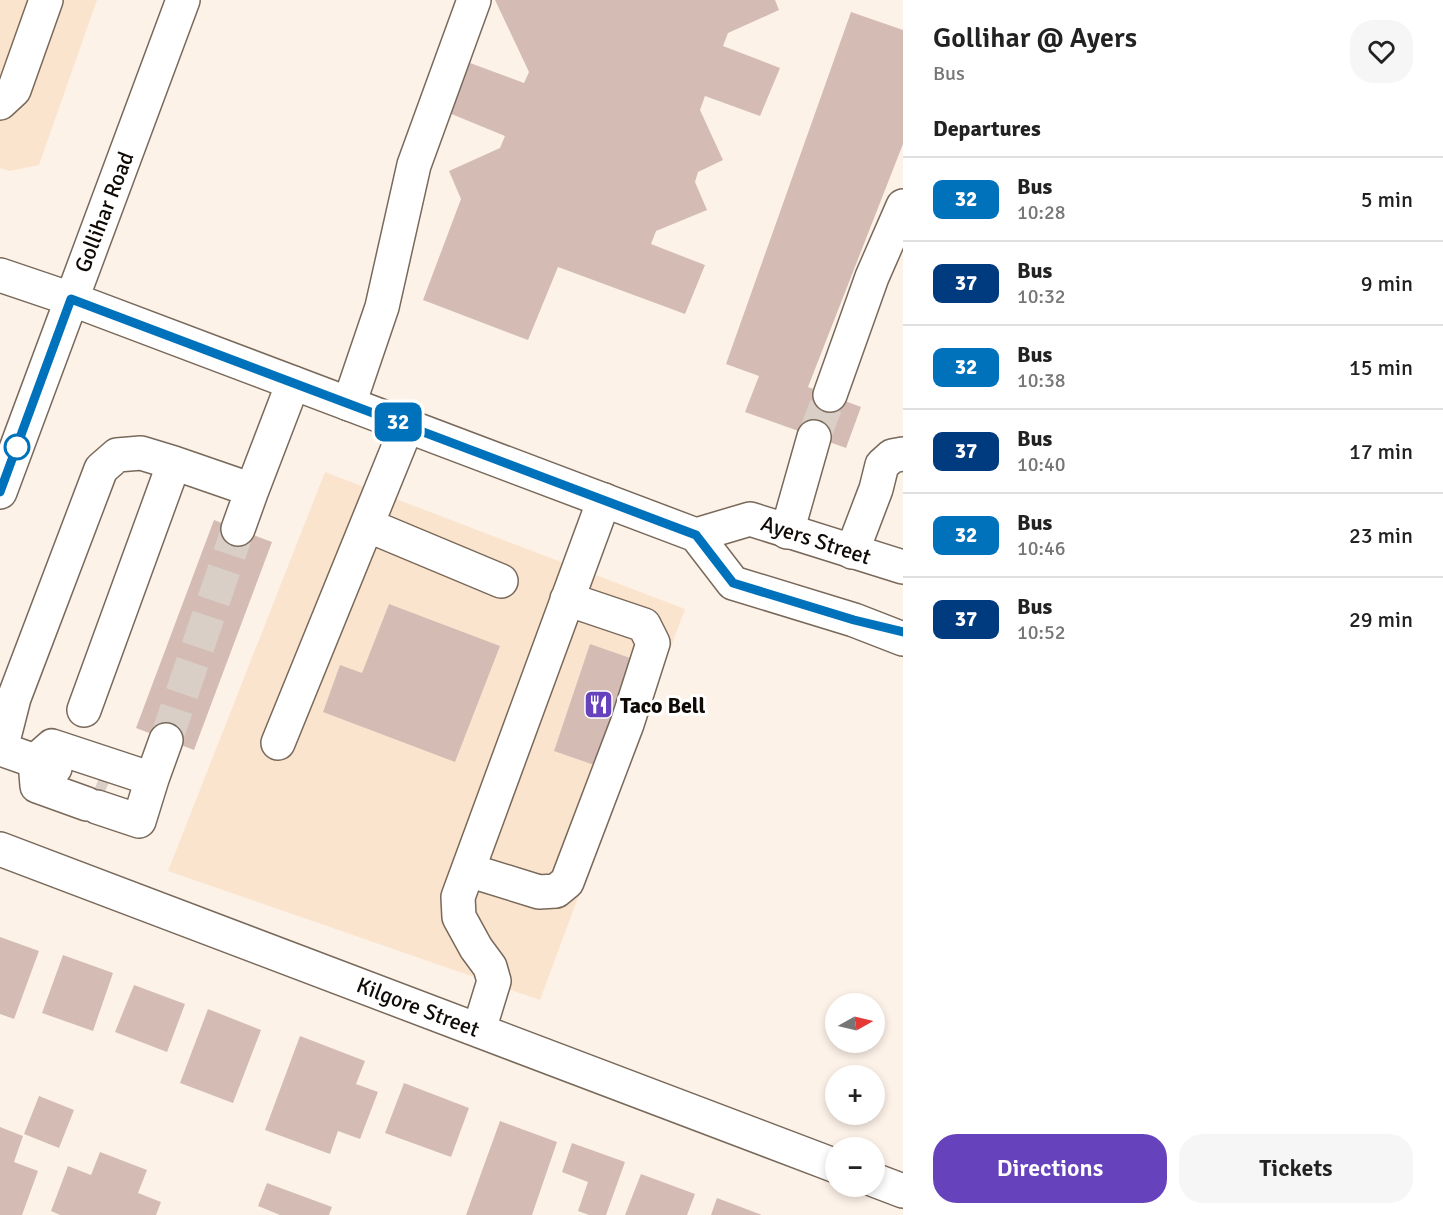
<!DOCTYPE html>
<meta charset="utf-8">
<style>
body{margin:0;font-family:Signika,sans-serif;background:#f6f6f6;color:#222;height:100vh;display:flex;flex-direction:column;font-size:22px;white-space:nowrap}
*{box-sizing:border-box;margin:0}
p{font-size:20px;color:#767676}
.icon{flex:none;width:33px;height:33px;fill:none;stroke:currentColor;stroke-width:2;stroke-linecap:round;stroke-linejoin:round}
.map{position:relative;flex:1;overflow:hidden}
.sheet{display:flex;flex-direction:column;background:#fff;width:540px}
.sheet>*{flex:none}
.badge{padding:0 12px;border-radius:9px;font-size:21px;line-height:39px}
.needle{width:39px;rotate:82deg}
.controls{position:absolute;left:825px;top:993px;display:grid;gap:12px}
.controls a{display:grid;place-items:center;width:60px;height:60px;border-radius:50%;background:#fff;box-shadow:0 3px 9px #0003;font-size:30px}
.map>.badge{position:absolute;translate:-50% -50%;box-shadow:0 0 0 3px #fff}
h2{padding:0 30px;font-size:22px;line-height:54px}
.round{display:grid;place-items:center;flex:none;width:63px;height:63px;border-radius:24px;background:#f6f6f6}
.headline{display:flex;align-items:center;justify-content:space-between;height:102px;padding:0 30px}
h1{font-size:28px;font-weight:600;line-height:45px}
.button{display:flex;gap:12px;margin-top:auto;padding:12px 30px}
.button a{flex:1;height:69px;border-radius:24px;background:#6643bc;color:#fff;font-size:24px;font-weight:600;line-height:69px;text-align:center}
.button a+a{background:#f6f6f6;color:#222}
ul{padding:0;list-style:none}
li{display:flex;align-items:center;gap:18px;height:84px;padding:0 30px;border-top:2px solid #e0e0e0}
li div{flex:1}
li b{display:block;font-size:22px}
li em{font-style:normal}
li .badge{min-width:66px;font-weight:700;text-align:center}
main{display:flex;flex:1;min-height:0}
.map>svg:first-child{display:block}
</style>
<main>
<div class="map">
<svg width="903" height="1215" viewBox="0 0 903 1215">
<rect width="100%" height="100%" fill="#fdf2e8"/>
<!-- built -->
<path fill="#fbe4ce" d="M0 0H97L39 165 9 171 0 168Z
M325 472 685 609 540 1000 168 871Z"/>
<!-- building -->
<path fill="#d4bcb5" d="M495 0H775L779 10 728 33 723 46 780 68 760 116 705 96 700 110 723 160 698 172 695 182 707 210 656 231 651 244 705 265 685 314 558 267 528 340 423 300 461 199 449 171 500 148 505 136 449 113 470 63 524 83 529 72Z
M851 12 903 30V144L808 387 861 407 846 448 745 412 759 376 726 364Z
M214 520 272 542 194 750 136 728Z
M389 604 500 646 455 762 323 712 340 665 362 673Z
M590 644 636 660 600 767 554 751Z
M0 937 39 951 14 1019 0 1014Z
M63 955 113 973 93 1031 42 1013Z
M134 985 185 1004 167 1052 115 1032Z
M208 1009 261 1030 233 1103 180 1083Z
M300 1036 365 1061 356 1084 378 1092 360 1139 338 1131 330 1154 265 1130Z
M404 1083 469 1108 451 1157 385 1133Z
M39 1096 74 1110 59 1148 24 1134Z
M500 1121 557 1142 532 1215H466Z
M0 1127 23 1136 14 1162 38 1171 22 1215H0Z
M572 1143 625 1162 606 1215H589L578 1211 588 1182 562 1172Z
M100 1152 147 1170 138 1193 161 1202 156 1215H60L51 1211 68 1166 91 1175Z
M641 1174 695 1194 687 1215H625Z
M267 1183 332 1207 329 1215H280L258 1206Z
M717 1198 762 1215H711Z"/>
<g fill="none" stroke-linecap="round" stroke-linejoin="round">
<!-- minor-tunnel -->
<path stroke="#d9cfc6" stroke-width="33" stroke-dasharray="33 16" stroke-linecap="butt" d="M814 437 830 395
M166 740 238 529
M97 783 107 787"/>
<defs>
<path id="minor" d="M0 103 14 90 46 0
M830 395 872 277 903 206
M349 404 382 307 414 165 474 0
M367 525 501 581
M238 529 252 490
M787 532 814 437
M852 552 876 489 882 465 892 456 903 454
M84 710 174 463 252 490 293 383
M166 740 152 779 52 746 35 761 1 749 14 698 101 469 117 455 141 453 174 463
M278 743 407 426
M55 768 35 761 37 786 87 804
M97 807 139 821 152 779
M0 849 836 1166
M468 870 539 892 556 891 567 882 627 724 653 643 644 625 567 599
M479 1030 494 981 490 967 476 948 459 917 458 897 604 500
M874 1180 903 1191"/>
<path id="major" d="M0 275 71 299 696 535 733 583 854 620 903 639
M0 492 183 0
M696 535 750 519 903 567"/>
</defs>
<!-- minor casing -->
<use href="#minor" stroke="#78695a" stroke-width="36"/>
<!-- major casing -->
<use href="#major" stroke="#78695a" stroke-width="36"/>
<!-- minor -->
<use href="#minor" stroke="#fff" stroke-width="33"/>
<!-- major -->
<use href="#major" stroke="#fff" stroke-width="33"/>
</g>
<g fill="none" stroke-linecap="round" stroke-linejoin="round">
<defs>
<path id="line" d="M0 492 71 299 696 535 733 583 854 620 903 632"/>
</defs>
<!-- line casing -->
<use href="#line" stroke="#fff" stroke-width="14"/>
<!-- line -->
<use href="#line" stroke="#0072bc" stroke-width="9"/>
</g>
<!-- icons -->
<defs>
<symbol id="restaurant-square" viewBox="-11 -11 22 22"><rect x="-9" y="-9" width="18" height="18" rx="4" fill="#6643bc" stroke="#fff"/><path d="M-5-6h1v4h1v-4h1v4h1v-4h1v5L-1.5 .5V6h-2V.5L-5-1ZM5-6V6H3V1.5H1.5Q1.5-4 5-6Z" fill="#fff"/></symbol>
</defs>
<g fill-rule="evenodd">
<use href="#restaurant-square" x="582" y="688" width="33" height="33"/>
</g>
<!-- markers -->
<circle fill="#fff" stroke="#0072bc" stroke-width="3" cx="17" cy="447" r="12"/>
<g text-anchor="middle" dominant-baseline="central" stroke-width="6" stroke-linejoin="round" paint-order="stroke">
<!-- street labels -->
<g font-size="22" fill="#100a06" stroke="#fff">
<text transform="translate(104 212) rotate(-69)">Gollihar Road</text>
<text transform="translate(816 540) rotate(18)">Ayers Street</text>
<text transform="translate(418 1007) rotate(21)">Kilgore Street</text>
</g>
<!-- poi labels -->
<g font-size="22" font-weight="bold" fill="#100a06" stroke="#fff" text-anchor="start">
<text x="620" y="705">Taco Bell</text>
</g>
</g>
</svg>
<div class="controls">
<a><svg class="needle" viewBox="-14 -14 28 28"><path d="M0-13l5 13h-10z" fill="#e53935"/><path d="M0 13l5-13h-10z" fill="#767676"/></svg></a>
<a>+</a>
<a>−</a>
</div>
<b class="badge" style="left:398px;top:422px;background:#0072bc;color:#fff">32</b>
</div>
<section class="sheet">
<div class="headline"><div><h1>Gollihar @ Ayers</h1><p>Bus</p></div><a class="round"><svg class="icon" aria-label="heart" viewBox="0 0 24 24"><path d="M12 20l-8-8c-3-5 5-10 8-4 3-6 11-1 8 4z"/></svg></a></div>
<h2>Departures</h2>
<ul>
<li><span class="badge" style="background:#0072bc;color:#fff">32</span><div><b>Bus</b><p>10:28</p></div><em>5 min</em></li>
<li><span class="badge" style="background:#003b80;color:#fff">37</span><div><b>Bus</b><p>10:32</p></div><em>9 min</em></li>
<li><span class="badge" style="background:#0072bc;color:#fff">32</span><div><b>Bus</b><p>10:38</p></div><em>15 min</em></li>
<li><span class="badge" style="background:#003b80;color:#fff">37</span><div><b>Bus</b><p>10:40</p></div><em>17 min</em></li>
<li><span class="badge" style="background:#0072bc;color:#fff">32</span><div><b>Bus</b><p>10:46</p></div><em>23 min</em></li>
<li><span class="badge" style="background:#003b80;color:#fff">37</span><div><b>Bus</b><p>10:52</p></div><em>29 min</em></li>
</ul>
<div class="button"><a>Directions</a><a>Tickets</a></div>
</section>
</main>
